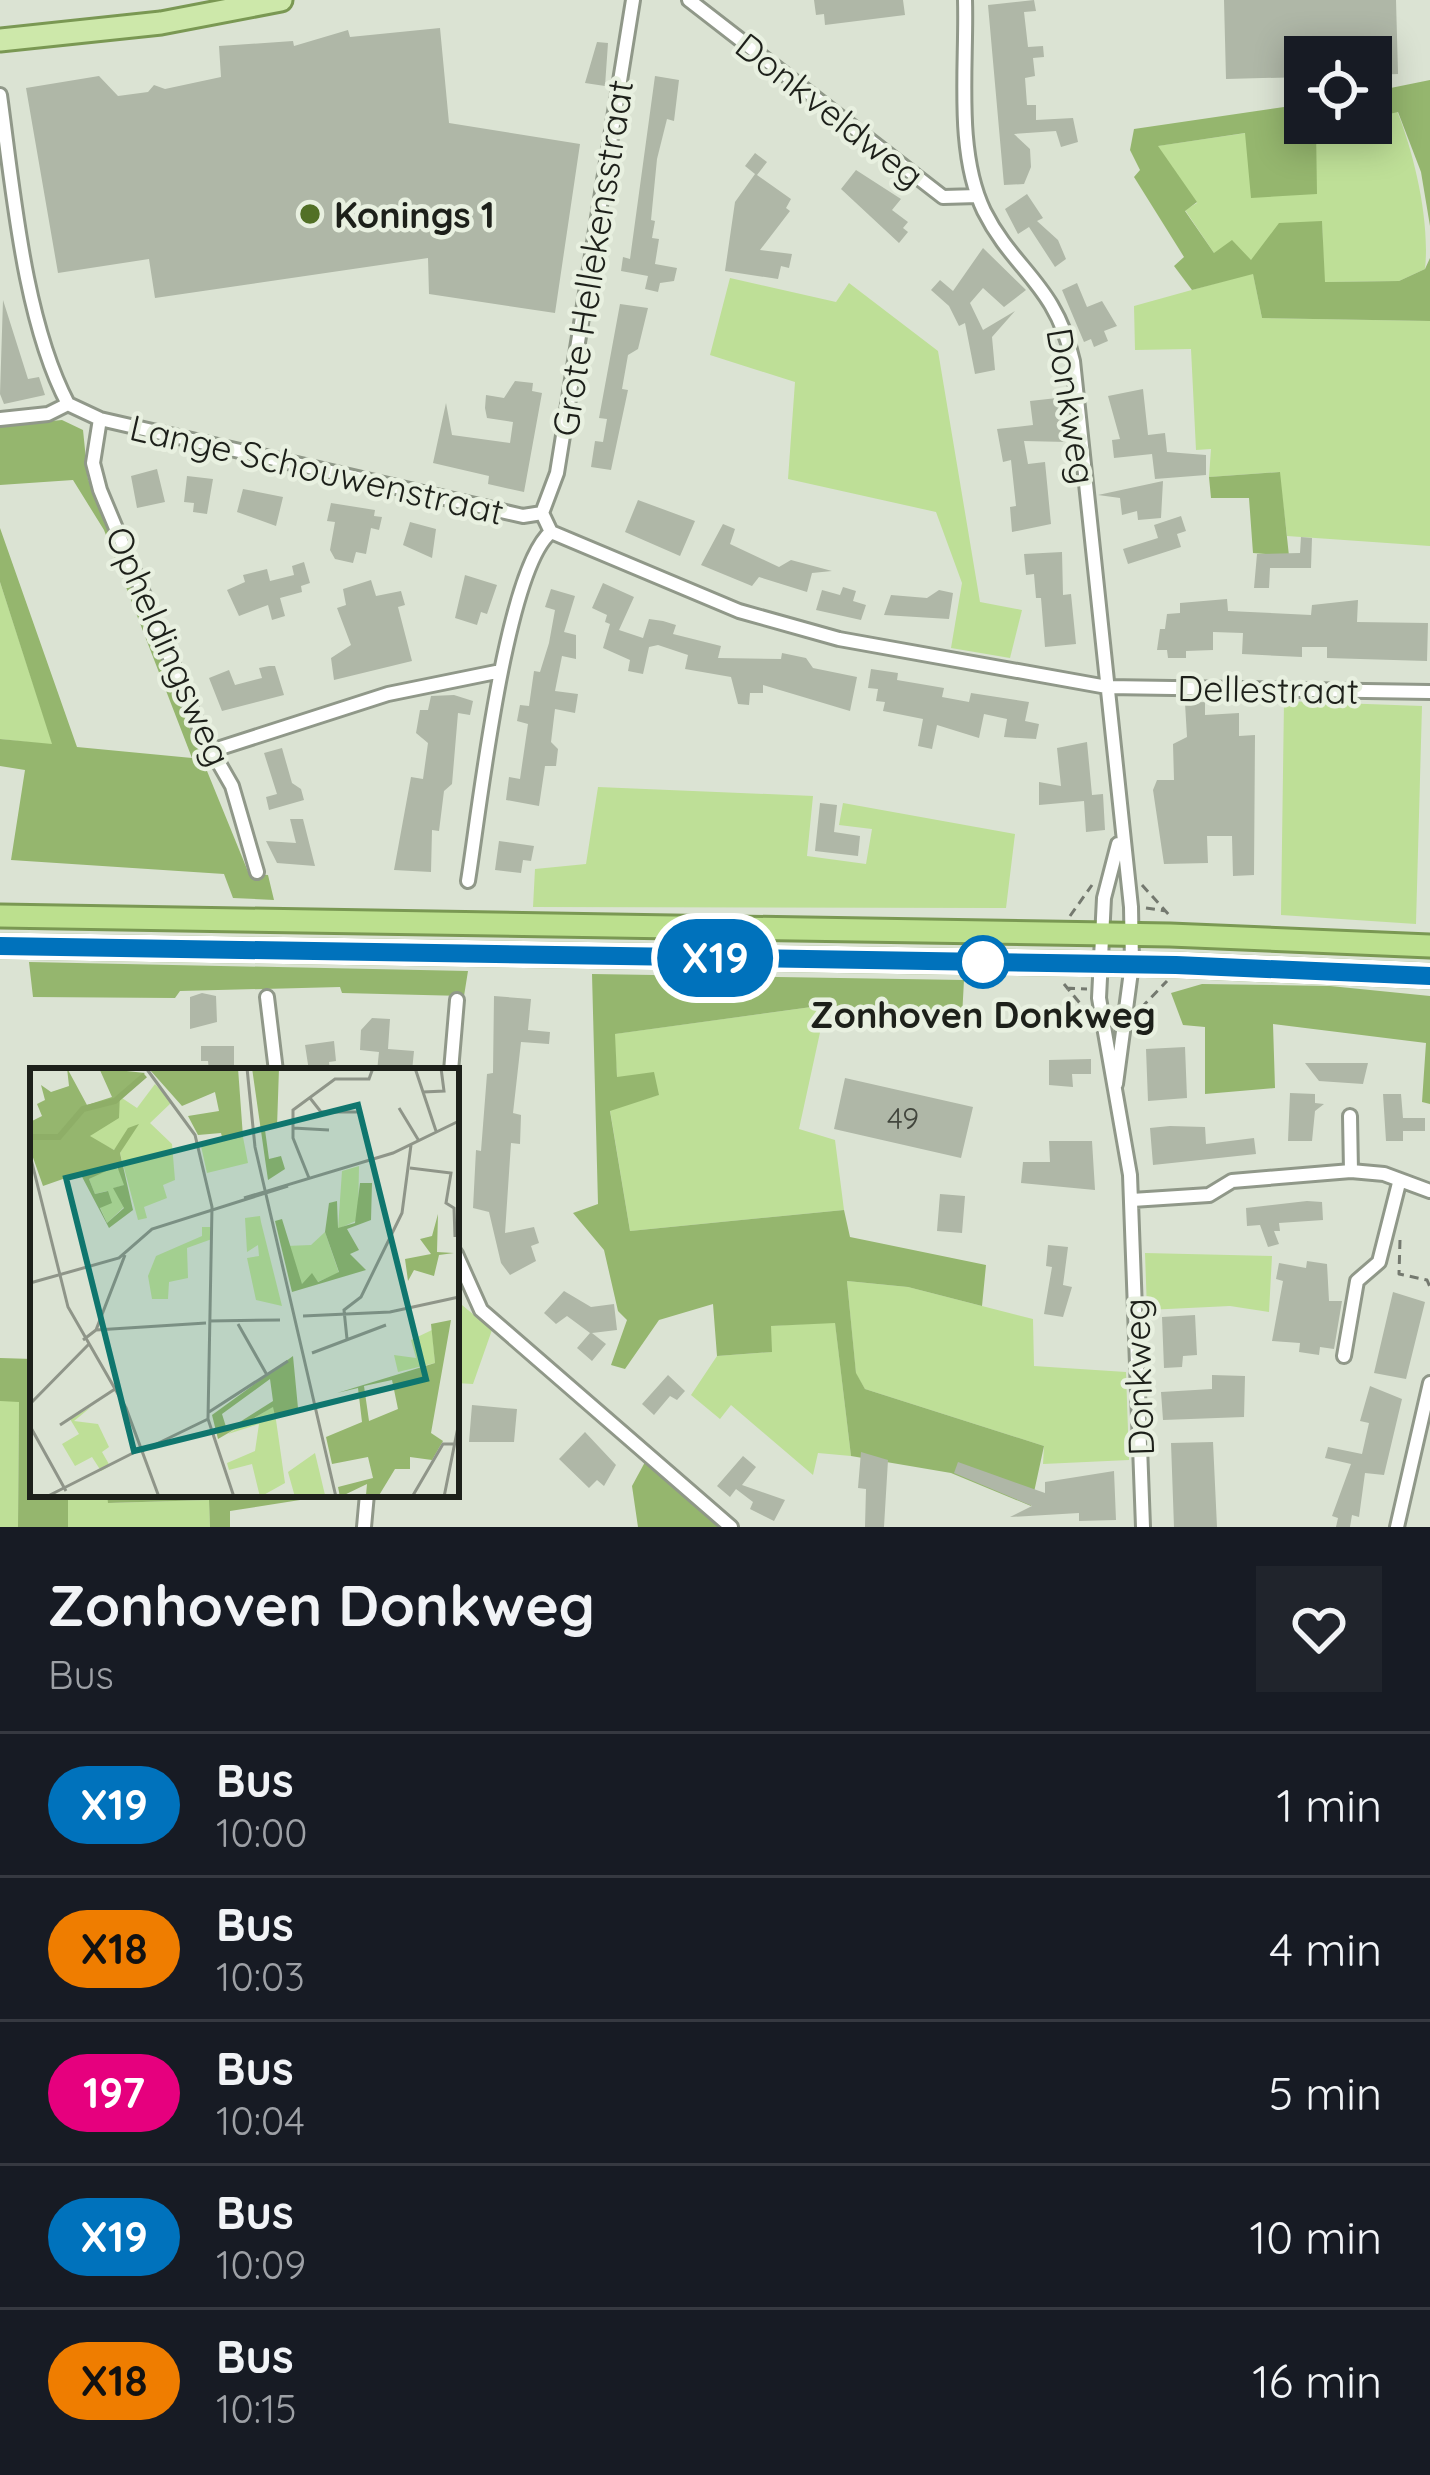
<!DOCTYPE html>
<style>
body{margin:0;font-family:Quicksand,sans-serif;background:#20242c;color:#f1f3f6;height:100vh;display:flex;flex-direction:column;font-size:45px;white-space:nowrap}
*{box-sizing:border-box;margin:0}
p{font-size:39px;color:#9ea1a6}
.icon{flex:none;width:66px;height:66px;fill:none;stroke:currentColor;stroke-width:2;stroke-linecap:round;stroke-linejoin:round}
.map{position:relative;height:1527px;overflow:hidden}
.drawer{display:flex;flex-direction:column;background:#171b24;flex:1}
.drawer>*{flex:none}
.badge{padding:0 24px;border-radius:39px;font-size:42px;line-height:78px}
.tools{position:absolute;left:1284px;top:36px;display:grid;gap:24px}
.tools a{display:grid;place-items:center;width:108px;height:108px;border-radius:0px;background:#171b24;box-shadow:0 6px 30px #0003;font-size:60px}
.map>.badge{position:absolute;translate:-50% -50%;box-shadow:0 0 0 6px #fff}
.round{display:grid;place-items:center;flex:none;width:126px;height:126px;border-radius:0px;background:#20242c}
.overview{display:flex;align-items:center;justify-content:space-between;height:204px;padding:0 48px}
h1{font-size:57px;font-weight:700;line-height:90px}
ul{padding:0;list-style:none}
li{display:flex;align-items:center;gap:36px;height:144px;padding:0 48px;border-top:3px solid #363941}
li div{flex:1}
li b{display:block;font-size:45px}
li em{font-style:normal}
li .badge{min-width:132px;font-weight:700;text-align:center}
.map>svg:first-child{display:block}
</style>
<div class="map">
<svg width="1430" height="1527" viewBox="0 0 1430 1527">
<rect width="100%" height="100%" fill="#dbe3d3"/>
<!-- green -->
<path fill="#bedf97" d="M1397 111C1415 156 1430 222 1425 269L1399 281 1324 282 1322 222 1251 260 1214 253 1185 210 1197 203 1157 146 1246 133 1316 194V127L1371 123V118Z
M1253 273 1262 318 1430 321V546L1287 536 1279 472 1209 477 1211 449 1196 450 1191 349 1135 350 1134 306Z
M730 278 836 302 849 283 938 351 980 602 1022 610 1010 658 951 648 962 583 936 512 788 479 795 382 710 355Z
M0 582 53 745 0 739Z
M1284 701 1422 706 1416 924 1281 915Z
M598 787 813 796 807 856 866 864 872 829 839 825 843 803 1015 834 1006 908 533 907 535 869 586 864Z
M826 1005 799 1129 835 1140 844 1210 630 1231 610 1110 658 1095 617 1077 614 1034Z
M1145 1253 1272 1256 1269 1312 1230 1306 1147 1310Z
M847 1281 908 1287 1033 1319 1034 1366 1126 1372 1129 1460 1043 1464 1044 1446 865 1389 856 1374Z
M456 1300 492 1330 473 1384 456 1383Z
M835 1322 851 1456 818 1453 813 1475 731 1405 720 1419 691 1395 717 1356 771 1352 770 1326Z
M0 1401H19L18 1527H0Z
M68 1494H107L109 1503 209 1500 210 1527H68Z"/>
<!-- forest -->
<path fill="#95b66e" d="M1430 80V226L1421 172 1398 112 1371 118V92Z
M1305 104V123H1343L1316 127 1317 194 1251 198 1245 133 1158 146 1197 202 1185 211 1214 253 1232 240 1251 260 1279 223 1322 221 1325 282 1399 281 1425 269 1430 258V321L1262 318 1253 274 1192 290 1174 266 1184 257 1134 177 1140 170 1130 150 1134 129Z
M62 420 83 430 88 479 249 874 268 875 274 900 233 898 224 874 11 860 25 770 0 766V739L52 744 0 582V528L77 747 192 758 104 530 73 480 0 485V426Z
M1280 472 1289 556 1253 553 1249 498H1211L1209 477Z
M29 962 468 971 464 996 342 993 340 987 180 991 175 998 33 997Z
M592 974 964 980 962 1017 826 1005 615 1034 617 1077 654 1072 659 1095 610 1111 630 1231 844 1210 850 1237 986 1265 982 1306 908 1287 847 1281 856 1373 865 1389 1044 1446 1031 1506 951 1473 851 1456 835 1323 771 1326 772 1352 717 1356 713 1304 659 1320 625 1369 611 1365 627 1320 618 1311 604 1250 573 1213 598 1204Z
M1202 984 1330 986 1430 996V1104L1422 1102 1426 1043 1273 1024 1275 1088 1205 1094V1027L1183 1025 1171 993Z
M0 1358 33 1359V1494H68V1527H18L19 1402 0 1401Z
M645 1462 718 1525 720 1527H638L632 1486Z
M107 1494H338L230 1511V1527H210L209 1500 108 1503Z"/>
<!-- building -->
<path fill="#afb7a7" d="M814 0H903L905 15 825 25 824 14 816 15Z
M1034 0 1036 11 1024 12 1028 47 1043 46 1044 57 1033 58 1035 76 1025 78 1027 105H1036V120L1073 118 1078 142 1061 147 1056 131 1014 134 1030 149 1031 167 1024 184 1004 185 988 5Z
M1224 0H1396L1398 74 1371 75V57H1305V77L1226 79Z
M440 28 449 123 580 144 555 313 429 294 428 258 155 298 149 259 58 273 26 88 99 76 118 96 148 92 154 85 165 89 221 77 219 46 293 41 294 46 348 30 350 37Z
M597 42 608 43 605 86 585 83Z
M655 76 679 80 674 121 667 119 657 159 651 220 655 221 652 238 659 239 655 264 677 268 674 281 660 283 658 292 645 289 648 276 621 271 623 257 630 259Z
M755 153 767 162 757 175 791 199 786 208 790 211 760 250 792 254 789 268 781 266 778 279 725 271 735 202 755 174 745 166Z
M856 170 901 199 892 210 908 222 903 228 908 232 899 243 841 189Z
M1027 194 1043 218 1037 221 1058 240 1066 259 1055 267 1029 227 1018 234 1005 209Z
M983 248 1026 290 1004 307 983 288 970 303 983 330 1015 311 992 337 995 370 975 374 965 323 959 326 949 306 931 290 940 280 953 291Z
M1077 283 1087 307 1102 301 1117 326 1104 331 1108 341 1094 347 1091 339 1084 342 1062 290Z
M3 300 28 379 39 377 45 395 4 404 0 394Z
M620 304 648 308 638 349 628 355 622 389 628 390 611 470 591 467 595 441 603 442 607 419 599 418Z
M515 381 533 383 532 391 542 393 524 492 488 484 489 476 433 463 446 403 452 435 510 443 513 422 487 418 485 408 486 395 504 398Z
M1143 389 1148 435 1165 433 1167 452 1206 455V475L1155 479 1152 454 1114 458 1112 440 1120 439 1108 396Z
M1057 398 1067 442 1024 441 1028 464 1045 462 1051 524 1012 532 1010 507 1016 506 1011 460 1003 462 997 429 1033 425 1030 401Z
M157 469 165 502 137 508 131 476Z
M187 476 213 479 207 514 193 512 194 503 184 502Z
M1163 481 1161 518 1138 520 1137 511 1122 515 1120 498 1098 495Z
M243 489 283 497 276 526 237 512Z
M638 500 695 521 680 556 625 532Z
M331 503 375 510 374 516 382 517 379 530 371 528 366 554 356 552 353 563 335 559 330 550 335 522 327 521Z
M1181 516 1186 531 1177 534 1181 547 1128 564 1123 549 1158 538 1154 525Z
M410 522 436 529 432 558 403 545Z
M723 524 735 529 730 544 779 567 791 560 832 571 812 573 807 592 759 577 752 586 701 565Z
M1301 537 1312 538 1311 568H1270L1269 588H1254L1257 554 1300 553Z
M1062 552 1063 595 1071 594 1076 644 1045 647 1041 598H1036L1034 574 1026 575 1024 554Z
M304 562 310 583 301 586 302 592 280 598 285 616 272 620 268 605 239 616 227 590 245 582 243 575 267 569 270 581 294 575 292 566Z
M465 575 497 585 487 614 481 612 477 625 455 618Z
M371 580 376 596 401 591 405 605 398 607 412 661 334 680 331 658 351 645 337 608 346 605 343 589Z
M603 583 634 597 619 630 643 638 649 619 663 621 676 625 673 634 721 646 718 658 781 659 782 653 806 658 813 668 857 677 850 711 763 685V693H750L749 705 738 704 731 677 685 669 688 655 658 645 649 647 643 674 628 671 630 660 603 648 610 624 605 622 607 615 592 608Z
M843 587 856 591 853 601 866 605 861 620 816 610 822 590 840 595Z
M551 589 575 596 564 632 576 635V659L562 656 555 691 578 694 575 713 555 709 551 742 558 749 556 766H545L539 806 506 800 509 777 520 779 528 724 517 721 520 705 529 706 534 671 540 672 549 643 555 610 545 607Z
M939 590 953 593 949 619 884 615 891 595 927 598Z
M1227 599 1228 611 1311 615 1312 605 1358 600 1357 622 1428 623 1427 661 1327 658V647H1302V657L1242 654 1243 633 1213 632V650L1186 651V658H1168L1167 650H1157L1160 629H1165L1167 614 1180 613V603Z
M269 666H275L284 695 222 711 209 678 229 670 235 685 262 678 259 668Z
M871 669 898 673 897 680 944 688 942 697 969 702 971 693 1029 702 1025 721 1039 724 1036 739 1004 737 1007 719 984 714 979 738 937 725 932 749 918 746 923 719 883 711 885 702 876 701 878 689 868 688Z
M454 695 473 701 470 715 458 713 452 784 444 791 439 831 432 830 431 872 394 870 411 777 423 779 428 743 416 733 420 710H428L431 696Z
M1205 702V715L1239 713V736L1255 735 1254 875 1233 876 1232 836H1207L1208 863 1164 864 1153 790 1157 780H1174L1173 744 1187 737 1185 703Z
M1087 742 1092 795 1103 794 1105 830 1086 832 1084 801 1039 805V782L1061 786 1057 748Z
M282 748 292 783 301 789 304 800 269 810 266 797 277 794 264 753Z
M820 803 837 805 834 832 860 836 858 856 815 851Z
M290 819H303L315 866 277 863 266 841 296 843Z
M499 841 534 846 531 861 523 860 521 873 495 870Z
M202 993 216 996 217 1022 190 1029V997Z
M494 996 531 999 528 1030 550 1032 549 1044 521 1042 513 1113 521 1115 520 1144 511 1143 505 1233 534 1227 539 1243 531 1246 536 1261 510 1275 501 1263 489 1212 473 1208 476 1150 481 1151 487 1074 493 1073Z
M372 1018 390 1019 388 1049 414 1051 412 1071H377L379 1052 360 1050 361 1030Z
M334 1041 336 1061 329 1062 330 1071H309L305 1045Z
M201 1046H234V1071H209L208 1061H201Z
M1185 1047 1187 1098 1148 1101 1146 1049Z
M1091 1059V1074H1072L1073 1087 1049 1085V1060Z
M1305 1063H1368L1363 1084 1319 1081Z
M845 1078 973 1107 961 1158 834 1129Z
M1290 1093 1315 1094V1103L1324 1104 1315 1111 1312 1141H1288Z
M1383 1094H1401L1403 1118H1425V1131H1403V1141H1386Z
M1170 1126 1205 1127 1206 1144 1254 1138 1256 1154 1153 1165 1150 1128Z
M1049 1141H1092L1095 1190 1021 1183 1023 1162H1050Z
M940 1194 965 1196 962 1233 937 1231Z
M1307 1201 1322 1202 1323 1220 1279 1223 1280 1231H1274L1279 1244 1268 1247 1260 1225 1247 1226 1246 1208Z
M1048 1245 1068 1247 1063 1285 1072 1287 1063 1317 1044 1314 1052 1267 1046 1266Z
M1307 1261 1327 1264 1329 1301H1342L1334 1349 1320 1347 1319 1355 1299 1352 1300 1343 1272 1341 1283 1281 1276 1279 1279 1263 1306 1268Z
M564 1291 591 1307 614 1304 617 1330 592 1333 606 1344 592 1361 577 1348 590 1333 567 1316 556 1324 544 1313Z
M1393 1292 1425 1302 1406 1379 1374 1373Z
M1195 1315 1197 1355 1183 1356 1182 1367 1164 1368 1162 1317Z
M668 1375 685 1391 677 1400 670 1396 654 1415 642 1404Z
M1212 1375 1245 1376 1244 1417 1163 1420 1161 1392 1212 1389Z
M1370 1386 1402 1399 1384 1475 1365 1473 1359 1517 1352 1515 1350 1527H1336L1338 1518 1332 1516 1351 1464 1325 1458 1328 1447 1362 1454 1369 1423 1360 1421Z
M472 1405 517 1409 514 1442H469Z
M585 1432 616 1465 604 1486 597 1480 589 1488 559 1459Z
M1213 1442 1217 1527H1174L1171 1443Z
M861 1452 888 1460 884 1527H865L866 1489 858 1488Z
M743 1456 756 1467 742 1485 785 1500 774 1521 750 1509 753 1502 736 1489 730 1497 717 1486Z
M958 1462 1045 1493V1482L1114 1471 1116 1520 1079 1521V1513L1010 1517 1032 1506 954 1473Z"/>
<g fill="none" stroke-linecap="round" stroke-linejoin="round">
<defs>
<path id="minor" d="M689 0 943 197 978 196
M965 0C967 65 955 151 984 211 1014 271 1055 283 1073 361L1131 907 1132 964 1116 1084
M0 95C13 189 24 321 68 404
M68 404 100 419 523 516 542 513 551 532 739 611 839 639 1107 687 1430 692
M0 419 48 414 68 404
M100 419 93 463 100 490 201 732 232 786 257 872
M542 513 557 473 633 0
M214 750 388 694 501 671
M1118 844 1104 898 1099 998 1130 1175 1143 1527
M468 881C479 814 505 570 551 532
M267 997 276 1071
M451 1071 457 1000
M1350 1116 1351 1171
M1132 1200 1209 1195 1232 1181 1351 1171 1384 1174 1430 1191
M456 1254 481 1310 731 1527
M1344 1356 1357 1281 1379 1262 1399 1183
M364 1527 367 1494
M1397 1527 1430 1383"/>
<path id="primary" d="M0 40 161 23 281 0"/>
<path id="trunk" d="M0 916 1170 935 1430 946
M0 946 1176 965 1430 976"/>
</defs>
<!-- minor casing -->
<use href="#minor" stroke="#909889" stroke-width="18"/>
<!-- primary casing -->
<use href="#primary" stroke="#7a9853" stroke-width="27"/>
<!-- trunk casing -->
<use href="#trunk" stroke="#7a9853" stroke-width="27"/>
<!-- path -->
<path stroke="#74796f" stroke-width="3" stroke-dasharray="9 6" stroke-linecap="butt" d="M1142 885 1171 917
M1146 908 1166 911
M1070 916 1092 885
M1064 984 1088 1013
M1066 988 1087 989
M1141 1008 1167 981
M1400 1240 1399 1274 1427 1280 1430 1287"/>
<!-- minor -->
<use href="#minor" stroke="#fff" stroke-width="12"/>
<!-- primary -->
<use href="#primary" stroke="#cde8aa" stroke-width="21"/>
<!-- trunk -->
<use href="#trunk" stroke="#bce08e" stroke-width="21"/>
</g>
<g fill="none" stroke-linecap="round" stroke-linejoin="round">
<defs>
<path id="line" d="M0 946 1176 965 1430 976"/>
</defs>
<!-- line casing -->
<use href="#line" stroke="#fff" stroke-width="27"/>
<!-- line -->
<use href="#line" stroke="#0072bc" stroke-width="18"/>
</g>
<!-- markers -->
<circle fill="#527026" stroke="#e8f0e0" stroke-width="4.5" cx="310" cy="214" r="12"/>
<circle fill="#fff" stroke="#0072bc" stroke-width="6" cx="983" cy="962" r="24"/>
<g text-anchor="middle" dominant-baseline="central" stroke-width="9" stroke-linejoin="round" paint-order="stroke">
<!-- number labels -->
<g font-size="30" fill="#42463d">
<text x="903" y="1118">49</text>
</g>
<!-- street labels -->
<g font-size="36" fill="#1d201a" stroke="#e8f0e0">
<text transform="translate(830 110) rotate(38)">Donkveldweg</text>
<text transform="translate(592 258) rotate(-81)">Grote Hellekensstraat</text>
<text transform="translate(1072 406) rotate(81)">Donkweg</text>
<text transform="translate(317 469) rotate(13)">Lange Schouwenstraat</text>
<text transform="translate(169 646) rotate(66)">Opheldingsweg</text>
<text transform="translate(1268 689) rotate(1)">Dellestraat</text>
<text transform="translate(1138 1377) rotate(-92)">Donkweg</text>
</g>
<!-- poi labels -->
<g font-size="36" font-weight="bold" fill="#1d201a" stroke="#e8f0e0" text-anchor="start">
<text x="334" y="214">Konings 1</text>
</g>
<!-- stop labels -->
<g font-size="36" font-weight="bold" fill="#1d201a" stroke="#e8f0e0">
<text x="983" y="1014">Zonhoven Donkweg</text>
</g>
</g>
<!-- overview -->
<g transform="translate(30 1068)">
<rect width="429" height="429" fill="#dbe3d3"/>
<path d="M125 16 142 34 120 55 142 76 145 112 133 117 137 130 114 139 117 150 108 152 90 85 103 61 84 82 59 69 92 30 107 40ZM213 69 218 95 177 105 171 78ZM83 98 91 103 95 117 84 120 94 139 77 155 70 139 77 123 65 126 59 111ZM329 98 328 152 308 161 312 103ZM230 148 231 154 252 238 226 232 217 190 229 188 228 177 217 184 215 150ZM172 159H181L182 171 157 180 158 210 139 214 138 231H122L118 208 126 188 172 168ZM295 164 309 205 287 214 282 206 272 217 256 178 281 177ZM402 262 405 295 368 304 364 287 386 290 381 272ZM398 307 404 332 378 339 371 313ZM244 338 255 415 230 429 222 396 199 402 197 395 225 383 229 356 198 366ZM61 339 44 353 68 356 79 379 72 384 80 398 71 403 62 389 45 398 32 376 49 366 40 351ZM285 385 295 427 265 429 258 404Z" fill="#bedf97"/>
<path d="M37 0 57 37 82 29 69 0 115 5 90 26 89 50 60 68 84 82 98 60 109 56 90 85 103 142 79 160 50 105 13 118 0 81V54L12 48 7 36 15 32 11 17 21 24 39 18ZM87 98 94 117 83 120 94 140 77 155 70 140 82 135 78 123 65 126 59 111ZM208 0 213 69 193 73 191 65 168 67 158 48 189 43 185 24 152 38 120 2ZM222 0H249L247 59 235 62 239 91 251 88 255 101 238 112ZM330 115H342L341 152 317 161 329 182 320 186 336 202 262 224 245 153 252 151 272 216 282 205 288 214 309 204 295 164 299 135 307 133 308 160 325 155ZM408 146 407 184 424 185 409 187 404 208 384 202 378 213 375 191 401 186 390 171 402 168ZM421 252 401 365 413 373 402 392 380 389V401H365L348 429 336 427 337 416 310 429 308 419 343 410 338 389 302 396 296 369 332 354 328 320 307 325 405 295 401 256ZM362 312 368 341 339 353 334 318ZM263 288 268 340 245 348 243 339 188 371 182 347ZM240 311 243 333 197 362 192 346Z" fill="#95b66e" fill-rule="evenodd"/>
<path fill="none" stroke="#8eae67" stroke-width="6" d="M0 69H29L53 41 85 33 115 7"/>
<path fill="none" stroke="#8f9589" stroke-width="3" d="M116 0 165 67 182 139 178 351 204 429M217 0 225 79 306 429M385 0 406 63M393 24 414 23 411 0M280 30 291 44H329M369 40 389 73M263 60 299 62M0 87 38 239 96 340 129 429M380 100 421 105 416 135 424 140 425 169M279 110 263 70V42L305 11H339L343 0M214 130 363 85 429 53M0 215 89 190 122 161 258 118M273 248 360 244 429 229M179 253 250 252M208 256 237 307M66 262 176 255M317 271 314 242 331 229 372 145 381 77M53 272 66 262 95 187M282 285 356 257M0 336 59 276M179 344 258 293M30 357 85 321M0 358 36 423M112 383 178 351M16 429 111 381M382 429 413 376H425M414 429 429 354"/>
<path fill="#0f766e" fill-opacity="0.15" stroke="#0f766e" stroke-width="6" d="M328 37 396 311 104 383 36 110Z"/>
<rect width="429" height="429" fill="none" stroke="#1d201a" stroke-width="6"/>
</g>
</svg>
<div class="tools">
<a><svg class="icon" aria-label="locate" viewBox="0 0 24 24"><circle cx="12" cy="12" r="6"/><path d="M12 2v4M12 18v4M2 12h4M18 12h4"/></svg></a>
</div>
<b class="badge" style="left:715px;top:958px;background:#0072bc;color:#fff">X19</b>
</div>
<section class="drawer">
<div class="overview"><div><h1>Zonhoven Donkweg</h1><p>Bus</p></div><a class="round"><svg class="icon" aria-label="heart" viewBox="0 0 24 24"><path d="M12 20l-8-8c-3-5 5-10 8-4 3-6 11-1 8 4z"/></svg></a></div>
<ul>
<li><span class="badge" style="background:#0072bc;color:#fff">X19</span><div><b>Bus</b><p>10:00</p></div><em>1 min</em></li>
<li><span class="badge" style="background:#ef7d00;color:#111">X18</span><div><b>Bus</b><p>10:03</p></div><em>4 min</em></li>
<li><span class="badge" style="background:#e6007e;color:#fff">197</span><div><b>Bus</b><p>10:04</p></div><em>5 min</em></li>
<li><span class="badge" style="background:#0072bc;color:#fff">X19</span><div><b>Bus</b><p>10:09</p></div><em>10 min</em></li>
<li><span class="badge" style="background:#ef7d00;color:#111">X18</span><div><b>Bus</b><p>10:15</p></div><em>16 min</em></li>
</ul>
</section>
